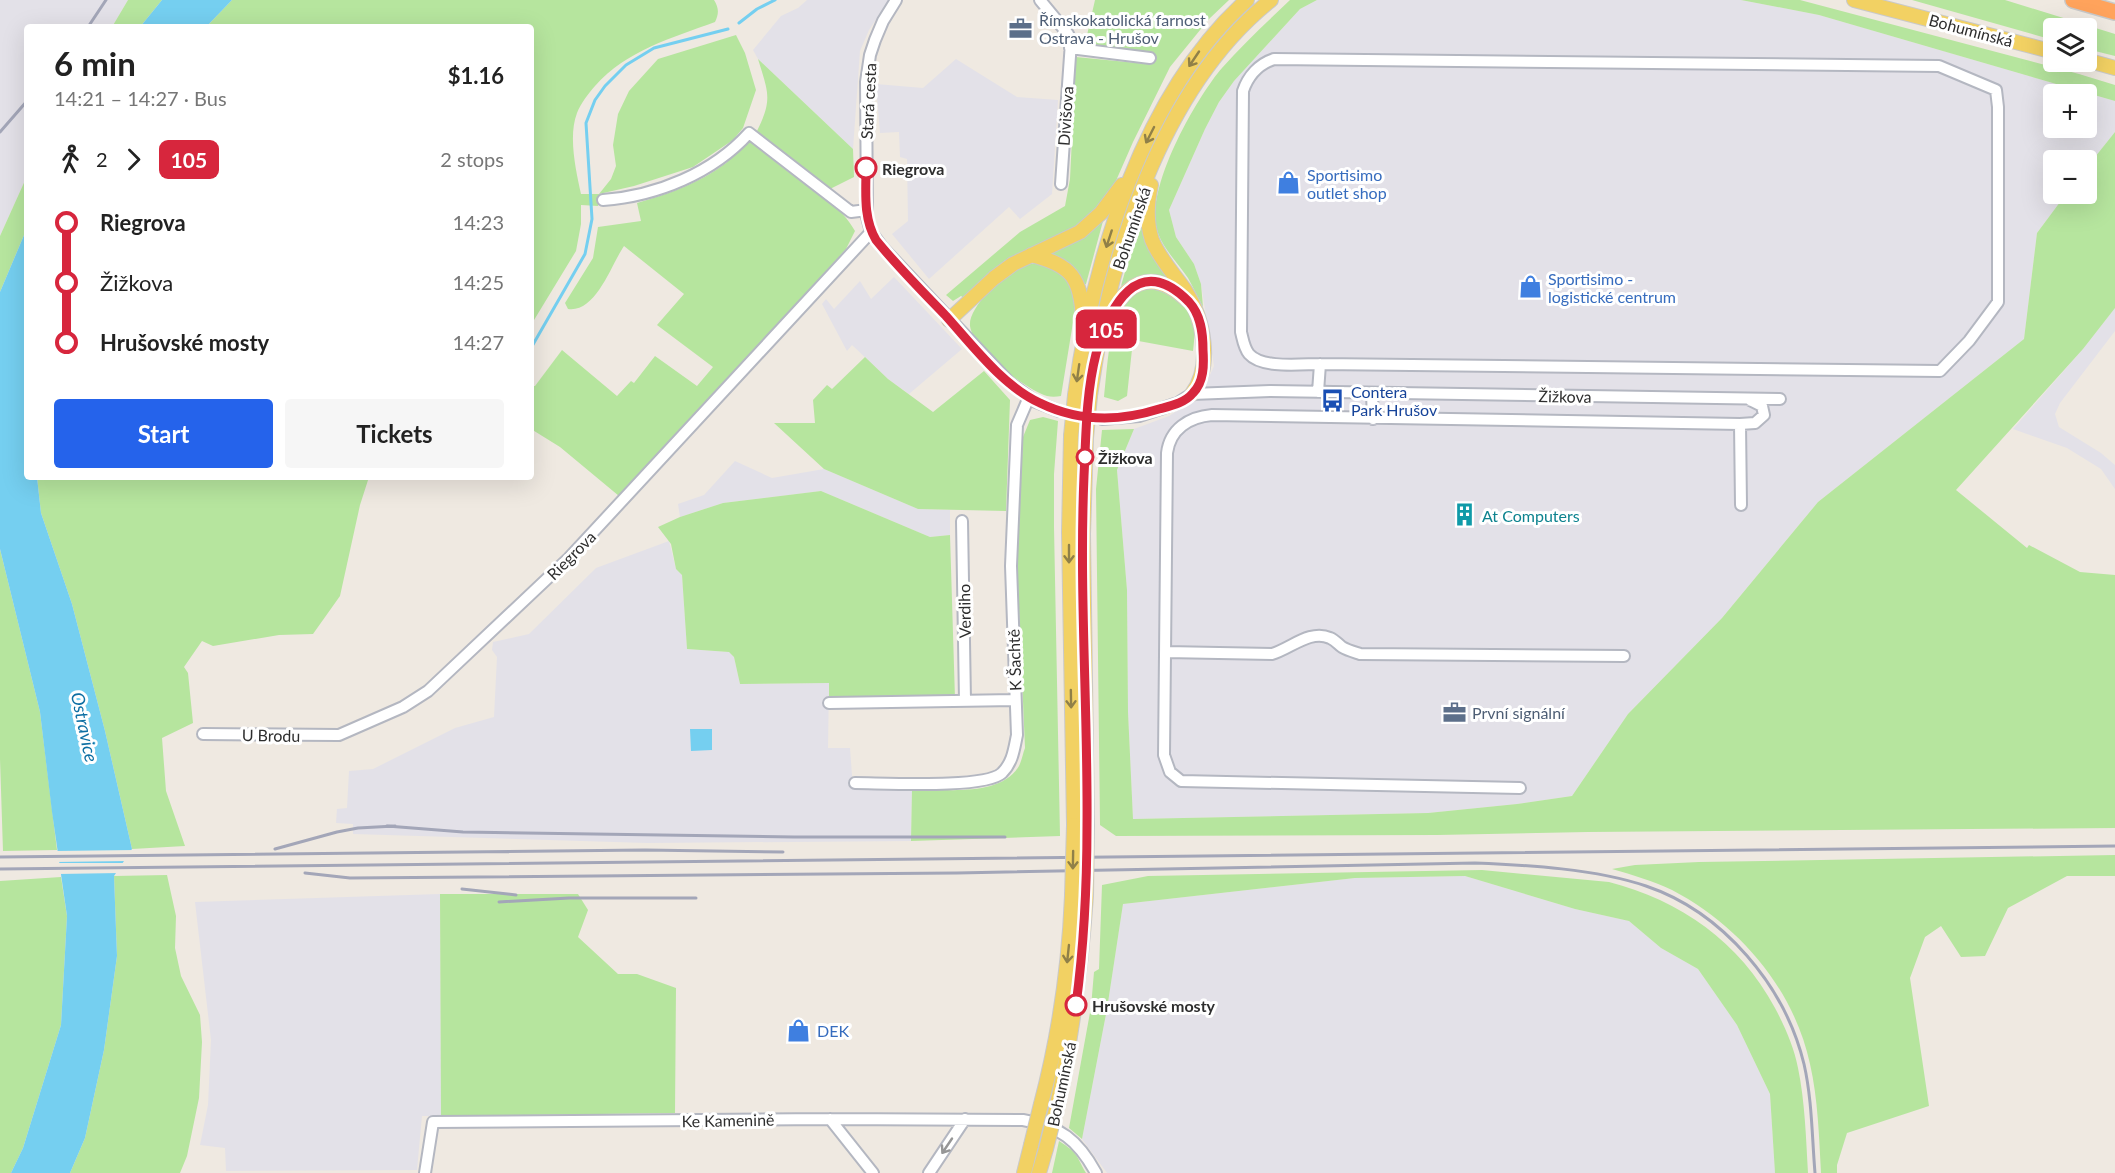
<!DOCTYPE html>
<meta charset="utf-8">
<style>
body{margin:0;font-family:Lato,sans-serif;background:#f6f6f6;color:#222;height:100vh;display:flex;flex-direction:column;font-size:22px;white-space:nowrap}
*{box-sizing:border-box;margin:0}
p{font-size:20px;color:#767676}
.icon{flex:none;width:33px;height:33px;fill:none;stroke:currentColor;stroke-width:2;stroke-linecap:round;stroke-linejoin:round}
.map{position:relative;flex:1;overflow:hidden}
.sheet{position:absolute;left:24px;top:24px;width:510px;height:456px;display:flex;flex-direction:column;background:#fff;border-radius:6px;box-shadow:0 6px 24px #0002}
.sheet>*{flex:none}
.badge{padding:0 12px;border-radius:9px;font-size:21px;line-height:39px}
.fabs{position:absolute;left:2043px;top:18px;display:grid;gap:12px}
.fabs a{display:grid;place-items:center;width:54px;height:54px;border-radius:6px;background:#fff;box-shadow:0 6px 24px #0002;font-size:30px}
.map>.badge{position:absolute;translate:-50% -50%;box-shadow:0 0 0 3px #fff}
.legs{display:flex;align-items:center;gap:9px;height:66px;padding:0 30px;font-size:20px}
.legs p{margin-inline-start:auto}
.headline{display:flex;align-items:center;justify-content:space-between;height:102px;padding:0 30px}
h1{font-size:33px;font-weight:700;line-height:45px}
.primary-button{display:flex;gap:12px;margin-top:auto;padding:12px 30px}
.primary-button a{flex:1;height:69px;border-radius:6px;background:#2563eb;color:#fff;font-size:24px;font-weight:700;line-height:69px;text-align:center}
.primary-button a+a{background:#f6f6f6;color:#222}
ul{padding:0 30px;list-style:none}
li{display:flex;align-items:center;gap:21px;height:60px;font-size:22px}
li i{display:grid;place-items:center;width:9px;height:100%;margin:0 8px;background:currentColor}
li i::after{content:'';width:15px;height:15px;margin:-8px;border:4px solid;border-radius:50%;background:#fff}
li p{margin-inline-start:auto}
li:first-child i{background:linear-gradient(#0000 50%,currentColor 0)}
li:last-child i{background:linear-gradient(currentColor 50%,#0000 0)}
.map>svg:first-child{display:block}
</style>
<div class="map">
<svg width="2115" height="1173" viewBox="0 0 2115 1173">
<rect width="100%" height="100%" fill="#efe9e1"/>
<!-- industrial -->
<path fill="#e3e1e8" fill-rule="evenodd" d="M0 0H128L112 27H27V176L0 236Z
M807 0H889L869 30 860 51 853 149 758 59 753 50 781 16 798 8Z
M1317 0H1741L1819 15 2115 101V132L2087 167 2086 160H2054V194H2066L2037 233 2024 339 1818 502 1722 618 1628 714 1572 796 1517 804 1428 813 1133 819 1128 712 1127 590 1117 470 1134 429 1169 416 1201 395 1214 366 1201 284 1194 264 1176 237 1169 210 1205 129 1219 102 1234 81 1300 9ZM2054 94H2086V128H2054Z
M956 59 1017 97 1058 100 1052 194 1020 219 1009 207 929 279 892 234 908 221 907 159 900 157 899 132 880 133 876 84 923 88Z
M894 277 962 349 909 394 888 379 852 345 847 351 822 304 826 299 834 309 860 281 871 299Z
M2115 308V331L2060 403 2055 414 2059 427 2101 453 2115 465V489L2101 469 2067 448 2013 429 2083 349Z
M735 461 772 478 824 469 918 509 950 510V535L930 537 821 491 723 503 680 517 678 504 704 495Z
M669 541 676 569 682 575 687 649 729 652 734 657 740 684 829 683 828 748H850L853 789H912L911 841 647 843 353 834V824L336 823 337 809 347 808 349 771 373 769 455 728 494 717 497 657 492 650 493 642 529 634 596 568Z
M1465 876 1575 909 1629 921 1661 948 1698 969 1737 1025 1770 1094 1775 1173H1107L1082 1139 1107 1009 1123 904 1355 878Z
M440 894 441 1116H422L417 1170 226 1171 225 1148 200 1145 208 1105 211 1040 195 902Z"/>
<!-- green -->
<path fill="#b6e59e" d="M128 0H162L140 27H112Z
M232 0H714C719 8 719 14 715 22 672 38 627 50 595 86 588 94 581 103 577 113 568 136 576 171 581 194H599L611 179 616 166 613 145 618 114 629 91 658 59 736 35 745 53 756 90 743 128 733 140 693 167 634 186 599 194 598 206 581 205V224L576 251 531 325V27H206Z
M1095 0H1229L1209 19 1170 67 1133 142 1115 183 1098 208 1076 226 1004 261 964 298 961 296 953 301 946 295 1020 232 1065 206 1070 179 1076 57 1147 64 1154 53 1085 44Z
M1290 0H1317L1300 9 1234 81 1219 102 1205 129 1169 210 1176 237 1194 264 1201 284 1203 307C1198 297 1193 287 1188 278 1178 263 1164 250 1158 233 1142 193 1196 98 1222 68 1243 44 1267 22 1290 0Z
M1741 0H1800L2079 74 2115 85V101L1819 15Z
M1912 0H2005L2115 34V56L2087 49 2086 28H2054L2053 40Z
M758 59 853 149 854 177 828 190 757 131C773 99 768 92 758 59Z
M2115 132V308L2083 349 1956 490 2027 548 2029 545 2080 572 2115 575V828L1588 832 1437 835 1116 836 1100 825 1096 489 1102 430 1134 429 1117 470 1127 590 1128 712 1133 819 1428 813 1517 804 1572 796 1628 714 1722 618 1818 502 2024 339 2037 233 2066 194H2086L2087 167Z
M749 140C765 153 780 166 797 178 819 195 841 206 855 231L846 249 694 418 619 496 560 447 531 429V386H535L562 350 617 396 631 381 634 383 655 356 697 386 713 367 657 325 684 294 624 246C611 265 596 313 568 309L565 303 593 258 598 227 641 221 637 203C668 194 700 183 726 163 734 156 741 147 749 140Z
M27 176V228L0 292V236Z
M1103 221 1086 284 1082 285 1046 254 1082 236Z
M1141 224 1143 233 1171 281C1149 277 1140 274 1121 286L1138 226Z
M1042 263 1065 275 1073 289 1076 304 1061 396C1056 397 1051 397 1047 396 1026 390 973 349 970 326 968 307 1003 276 1019 267 1026 264 1034 263 1042 263Z
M1144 288C1168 289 1189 300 1194 326 1195 333 1194 343 1193 351L1133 340 1127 396 1118 401 1104 397C1107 373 1109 313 1128 297 1132 293 1139 291 1144 288Z
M865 357 888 379 933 412 984 371 1010 400 1006 511 918 509 824 469 774 423H815L813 400 827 385 832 389Z
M1043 417 1058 421 1054 474V527L1060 836 911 841 912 789C944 789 1000 798 1019 766 1022 760 1023 753 1025 748L1017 562 1023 437 1030 420Z
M37 477H369L360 505 340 596 313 634 279 635 213 646 202 641 184 667 188 673 193 723 162 738 166 791 185 846 132 849 105 731 72 604 41 513Z
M821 491 930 537 950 535 955 699H829V683L740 684 734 657 729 652 687 649 682 575 676 569 671 544 658 527 680 517 723 503Z
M0 549 40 712 57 850 3 851 0 759Z
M2115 855V876H2067L2008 908 1985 956 1961 957 1941 926 1925 937 1910 978 1929 1106 1847 1133 1837 1165V1173H1821C1819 1137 1818 1099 1810 1064 1794 989 1739 925 1672 890 1653 881 1633 875 1612 869L1635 865 1699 862Z
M1482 870 1609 882C1680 900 1740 942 1775 1008 1785 1027 1794 1047 1798 1068 1805 1102 1806 1138 1808 1173H1775L1770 1094 1737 1025 1698 969 1661 948 1629 921 1575 909 1465 876 1355 878 1123 904 1107 1009 1082 1139 1069 1128 1091 1007 1094 972 1099 969 1102 885 1148 876Z
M167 875 176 916 175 948 181 976 200 1015 202 1042 199 1098 187 1156 180 1173H70L85 1138 104 1050 117 956 114 876Z
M61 877 67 916 61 1025 23 1148 11 1173H0V881Z
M440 894H578L588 910 578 937 618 974H637L676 988 675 1113 441 1116Z
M1059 1141C1079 1154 1075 1154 1086 1173H1052Z"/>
<!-- water -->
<path fill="#75cff0" d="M162 0H232L206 27H140Z
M27 228V477H37L41 513 72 604 105 731 132 849 114 876 117 956 104 1050 85 1138 70 1173H11L23 1148 61 1025 67 916 52 812 40 712 0 549V292Z
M690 729H712V750L691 751Z"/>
<!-- pier -->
<path fill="#efe9e1" d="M135 850 128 861 56 862 55 851Z
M56 863H127L120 873 58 874Z"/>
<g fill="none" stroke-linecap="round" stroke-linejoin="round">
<!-- stream -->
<path stroke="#75cff0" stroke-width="3" d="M739 23 757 9 775 0
M531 348 585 254 592 219 586 123 595 100 605 86 626 65 654 48 728 29"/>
<defs>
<path id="minor" d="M896 0 883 21 875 40 870 55 866 82 867 217 871 232 882 247 1010 383 1036 402 1059 411
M1040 0 1068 34 1071 42 1061 184
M1070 48 1150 58
M603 200C657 196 713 173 749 133L851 212 867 210
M1318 392 1320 364C1302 364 1262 369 1249 354 1244 348 1243 340 1241 332L1243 91C1248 76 1259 64 1274 59L1939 66 1996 90 1998 107V302L1969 341 1940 371 1320 364
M1372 394 1373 419
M1102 419 1139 416 1178 403 1192 394 1270 391 1780 399
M1740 424 1755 423 1764 415 1762 406 1750 400
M962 521 965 701
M1166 652 1272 654C1290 649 1310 629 1330 638 1335 640 1338 644 1342 647 1347 650 1354 652 1360 654L1624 656
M829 703 1015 700
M203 734 339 735 403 707 428 691 569 558 871 232
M855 783C883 783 985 789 1002 773 1013 762 1014 749 1017 735L1011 566 1017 425 1029 397
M1520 788 1181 781 1170 772 1164 755 1167 453C1170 429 1189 417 1212 415L1740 424 1741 505
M830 1119 873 1173
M425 1173 433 1122 830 1119 1023 1120C1060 1126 1078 1140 1096 1173
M929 1173 965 1119"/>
<path id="major" d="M1854 0 2054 52
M2086 60 2115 68
M1151 185C1147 203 1146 222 1152 240 1159 258 1174 274 1185 290 1204 319 1213 365 1192 394
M1031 255C1072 265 1081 278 1083 320
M949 320 994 278 1013 264 1080 232 1101 213 1122 185
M1109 320C1125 281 1152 268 1186 299
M1075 395C1093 260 1143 93 1247 0
M1090 396C1109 259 1159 89 1271 0
M1071 436 1069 532 1074 825
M1086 438 1083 534 1087 825
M1041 1104C1059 1036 1069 967 1072 896
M1056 1109C1072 1038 1081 968 1086 896
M1024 1173 1031 1145
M1039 1173 1046 1149"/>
<path id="highway" d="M2073 0 2115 12"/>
</defs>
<!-- minor casing -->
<use href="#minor" stroke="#b4b7c1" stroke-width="14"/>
<!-- major casing -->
<use href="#major" stroke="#c9c9c9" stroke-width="16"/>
<!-- highway casing -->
<use href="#highway" stroke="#c9c9c9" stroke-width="18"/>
<!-- minor -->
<use href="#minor" stroke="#fff" stroke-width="10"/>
<!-- major -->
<use href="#major" stroke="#f2d163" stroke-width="14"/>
<!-- highway -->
<use href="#highway" stroke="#ffa35c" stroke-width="15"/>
<!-- rail -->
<path stroke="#a3a6b8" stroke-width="3" d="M88 27 106 0
M0 132 27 101
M387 826 463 832 794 837H1005
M275 849 337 832 358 828 395 826
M0 857 645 850 783 852
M0 869 2115 846
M305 873 350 878 957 873 1475 863C1528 865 1596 869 1646 886 1723 912 1785 986 1804 1064 1812 1099 1812 1137 1815 1173
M462 889 516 895
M499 902 569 898H696"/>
<defs>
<path id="major-bridge" d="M1071 436 1075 395
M1086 438 1090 396
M1072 896 1074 825
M1086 896 1087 825
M1031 1145 1041 1104
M1046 1149 1056 1109"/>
</defs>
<!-- major-bridge casing -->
<use href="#major-bridge" stroke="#c9c9c9" stroke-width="16" stroke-linecap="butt"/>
<!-- major-bridge -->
<use href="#major-bridge" stroke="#f2d163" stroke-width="14"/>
</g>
<!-- one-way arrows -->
<defs><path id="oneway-shaft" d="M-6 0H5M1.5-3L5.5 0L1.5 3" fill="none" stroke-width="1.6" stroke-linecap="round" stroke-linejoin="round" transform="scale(1.5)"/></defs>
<g stroke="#908048">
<use href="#oneway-shaft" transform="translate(1194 59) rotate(124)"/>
<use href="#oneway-shaft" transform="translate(1150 135) rotate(117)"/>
<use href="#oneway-shaft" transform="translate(1109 239) rotate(108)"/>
<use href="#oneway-shaft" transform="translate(1078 373) rotate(98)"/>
<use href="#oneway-shaft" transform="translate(1069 554) rotate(90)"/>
<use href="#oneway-shaft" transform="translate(1071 699) rotate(89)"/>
<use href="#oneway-shaft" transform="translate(1073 860) rotate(91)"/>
<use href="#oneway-shaft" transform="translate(1068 954) rotate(96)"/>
</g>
<use stroke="#969696" href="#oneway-shaft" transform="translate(947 1146) rotate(124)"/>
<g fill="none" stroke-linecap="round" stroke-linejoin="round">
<defs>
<path id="line-1" d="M866 168C866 192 863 218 876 240 897 266 922 291 946 316 972 345 1004 387 1040 403 1079 422 1118 422 1159 409 1170 406 1185 403 1193 393 1204 382 1204 365 1203 350 1203 333 1201 315 1189 302 1138 250 1109 307 1096 354 1086 393 1086 436 1084 476 1079 592 1088 709 1087 825 1087 885 1084 945 1076 1005"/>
</defs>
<!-- line-1 casing -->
<use href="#line-1" stroke="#fff" stroke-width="14"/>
<!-- line-1 -->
<use href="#line-1" stroke="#d7263d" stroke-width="9"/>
</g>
<!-- icons -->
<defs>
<symbol id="office-bare" viewBox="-9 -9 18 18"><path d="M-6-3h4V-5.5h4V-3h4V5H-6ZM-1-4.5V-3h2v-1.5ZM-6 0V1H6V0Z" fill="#5c6f8a" stroke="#fff" stroke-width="2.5" paint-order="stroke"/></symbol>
<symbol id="shop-bare" viewBox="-9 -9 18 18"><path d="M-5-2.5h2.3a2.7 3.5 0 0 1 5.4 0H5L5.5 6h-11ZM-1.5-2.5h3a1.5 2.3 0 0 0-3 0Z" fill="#3f7fe0" stroke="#fff" stroke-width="2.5" paint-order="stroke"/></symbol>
<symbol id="bus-bare" viewBox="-9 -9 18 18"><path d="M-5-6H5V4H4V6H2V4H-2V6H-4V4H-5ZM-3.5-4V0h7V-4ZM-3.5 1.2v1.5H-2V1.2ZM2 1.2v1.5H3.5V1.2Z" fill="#1a4fb4" stroke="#fff" stroke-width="2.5" paint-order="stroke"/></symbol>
<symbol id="building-bare" viewBox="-9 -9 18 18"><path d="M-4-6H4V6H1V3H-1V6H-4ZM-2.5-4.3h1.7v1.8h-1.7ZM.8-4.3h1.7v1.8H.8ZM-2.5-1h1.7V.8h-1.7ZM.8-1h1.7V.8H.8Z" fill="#0f9aa8" stroke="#fff" stroke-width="2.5" paint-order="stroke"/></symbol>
</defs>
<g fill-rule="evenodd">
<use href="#office-bare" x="1004" y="12" width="33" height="33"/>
<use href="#shop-bare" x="1272" y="166" width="33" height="33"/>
<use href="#shop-bare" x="1514" y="270" width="33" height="33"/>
<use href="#bus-bare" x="1316" y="384" width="33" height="33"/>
<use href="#building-bare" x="1448" y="498" width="33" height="33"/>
<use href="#office-bare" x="1438" y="696" width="33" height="33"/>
<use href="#shop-bare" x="782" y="1014" width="33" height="33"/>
</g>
<!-- markers -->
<g fill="#fff" stroke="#d7263d" stroke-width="3">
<circle cx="866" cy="168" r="10"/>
<circle cx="1085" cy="457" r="8"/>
<circle cx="1076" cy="1005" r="10"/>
</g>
<g text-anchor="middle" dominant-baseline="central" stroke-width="6" stroke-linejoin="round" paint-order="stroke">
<!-- service labels -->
<g font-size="16" fill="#4e5e75" stroke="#fff" text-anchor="start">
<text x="1039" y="19">Římskokatolická farnost<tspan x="1039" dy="18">Ostrava - Hrušov</tspan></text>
<text x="1472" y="712">První signální</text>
</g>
<!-- street labels -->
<g font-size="16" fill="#2e2e2e" stroke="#fff">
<text transform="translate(1971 30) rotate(15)">Bohumínská</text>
<text transform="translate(868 101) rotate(-87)">Stará cesta</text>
<text transform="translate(1065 116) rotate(-86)">Divišova</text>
<text transform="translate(1131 228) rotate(-71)">Bohumínská</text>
<text transform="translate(1565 396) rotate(1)">Žižkova</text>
<text transform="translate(571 555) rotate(-45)">Riegrova</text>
<text transform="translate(964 611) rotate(-91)">Verdiho</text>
<text transform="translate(1014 660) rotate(-92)">K Šachtě</text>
<text transform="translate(271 735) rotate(1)">U Brodu</text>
<text transform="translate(1061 1084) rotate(-78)">Bohumínská</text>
<text transform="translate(728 1120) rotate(-1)">Ke Kamenině</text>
</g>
<!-- stop labels -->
<g font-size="16" font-weight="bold" fill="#2e2e2e" stroke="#fff" text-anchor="start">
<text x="882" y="168">Riegrova</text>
<text x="1098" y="457">Žižkova</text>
<text x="1092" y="1005">Hrušovské mosty</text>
</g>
<!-- shop labels -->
<g font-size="16" fill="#366cbe" stroke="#fff" text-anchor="start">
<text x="1307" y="174">Sportisimo<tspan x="1307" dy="18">outlet shop</tspan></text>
<text x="1548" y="278">Sportisimo -<tspan x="1548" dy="18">logistické centrum</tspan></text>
<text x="817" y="1030">DEK</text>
</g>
<!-- transit labels -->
<g font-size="16" fill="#164399" stroke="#fff" text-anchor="start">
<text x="1351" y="391">Contera<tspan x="1351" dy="18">Park Hrušov</tspan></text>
</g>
<!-- culture labels -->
<g font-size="16" fill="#0d838f" stroke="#fff" text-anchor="start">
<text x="1482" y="515">At Computers</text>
</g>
<!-- water labels -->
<g font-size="18" font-style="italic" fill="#0d6fa3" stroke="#fff">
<text transform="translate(85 727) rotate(78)">Ostravice</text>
</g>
</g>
</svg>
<div class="fabs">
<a><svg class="icon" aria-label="layers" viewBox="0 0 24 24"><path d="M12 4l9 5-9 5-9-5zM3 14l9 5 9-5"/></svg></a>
<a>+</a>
<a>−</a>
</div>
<b class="badge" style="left:1106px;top:329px;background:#d7263d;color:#fff">105</b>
<section class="sheet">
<div class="headline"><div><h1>6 min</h1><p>14:21 – 14:27 · Bus</p></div><b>$1.16</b></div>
<div class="legs"><svg class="icon" aria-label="walk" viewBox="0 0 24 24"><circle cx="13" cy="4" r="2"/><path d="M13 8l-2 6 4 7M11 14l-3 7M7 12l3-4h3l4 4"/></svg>2<svg class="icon" aria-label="forward" viewBox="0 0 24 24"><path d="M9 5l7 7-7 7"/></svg><b class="badge" style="background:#d7263d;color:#fff">105</b><p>2 stops</p></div>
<ul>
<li><i style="color:#d7263d"></i><b>Riegrova</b><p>14:23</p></li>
<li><i style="color:#d7263d"></i><span>Žižkova</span><p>14:25</p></li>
<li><i style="color:#d7263d"></i><b>Hrušovské mosty</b><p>14:27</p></li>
</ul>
<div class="primary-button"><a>Start</a><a>Tickets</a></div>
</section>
</div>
